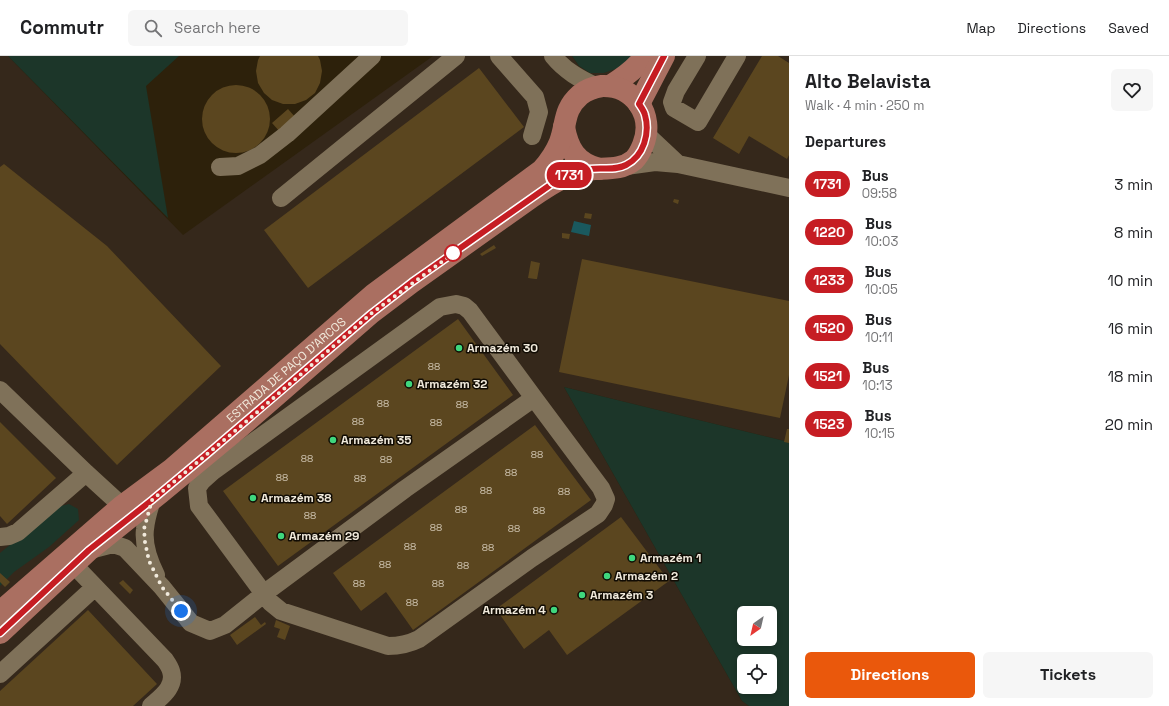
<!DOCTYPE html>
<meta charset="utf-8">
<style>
body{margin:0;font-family:"Space Grotesk",sans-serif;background:#f6f6f6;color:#202124;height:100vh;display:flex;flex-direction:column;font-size:15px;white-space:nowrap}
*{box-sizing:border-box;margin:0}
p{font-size:13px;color:#757577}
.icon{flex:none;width:22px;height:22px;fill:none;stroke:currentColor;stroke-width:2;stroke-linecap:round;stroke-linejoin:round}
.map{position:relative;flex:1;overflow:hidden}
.drawer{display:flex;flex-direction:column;background:#fff;width:380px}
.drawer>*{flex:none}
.badge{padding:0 8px;border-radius:13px;font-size:14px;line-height:26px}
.needle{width:26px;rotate:214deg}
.controls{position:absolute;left:737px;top:550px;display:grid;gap:8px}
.controls a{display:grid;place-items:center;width:40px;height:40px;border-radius:6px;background:#fff;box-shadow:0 2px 6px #0003;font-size:20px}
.you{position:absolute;width:20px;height:20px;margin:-10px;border:3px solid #fff;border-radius:50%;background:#1a73e8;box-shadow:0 0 0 6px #1a73e833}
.map>.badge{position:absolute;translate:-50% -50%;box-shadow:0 0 0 2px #fff}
h2{padding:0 16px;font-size:15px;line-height:36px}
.round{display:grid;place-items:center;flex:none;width:42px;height:42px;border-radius:6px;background:#f6f6f6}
.summary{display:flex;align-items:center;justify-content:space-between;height:68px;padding:0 16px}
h1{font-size:19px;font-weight:800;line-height:30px}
.action{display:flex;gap:8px;margin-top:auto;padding:8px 16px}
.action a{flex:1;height:46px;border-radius:6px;background:#ea580c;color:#fff;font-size:16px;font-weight:800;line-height:46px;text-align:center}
.action a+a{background:#f6f6f6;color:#202124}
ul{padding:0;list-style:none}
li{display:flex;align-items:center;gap:12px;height:48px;padding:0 16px}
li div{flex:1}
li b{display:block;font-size:15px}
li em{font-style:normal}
li .badge{min-width:44px;font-weight:700;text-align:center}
header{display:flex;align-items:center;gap:24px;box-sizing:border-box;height:56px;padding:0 20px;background:#fff;border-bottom:1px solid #e0e0e0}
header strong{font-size:19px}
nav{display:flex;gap:22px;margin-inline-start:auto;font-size:14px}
.search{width:280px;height:36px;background:#f6f6f6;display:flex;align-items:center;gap:10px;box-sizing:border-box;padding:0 14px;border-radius:6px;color:#757577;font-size:15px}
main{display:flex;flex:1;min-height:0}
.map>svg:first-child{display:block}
</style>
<header>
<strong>Commutr</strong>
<div class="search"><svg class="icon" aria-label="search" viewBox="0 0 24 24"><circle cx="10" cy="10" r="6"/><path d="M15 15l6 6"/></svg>Search here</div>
<nav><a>Map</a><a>Directions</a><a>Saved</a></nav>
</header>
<main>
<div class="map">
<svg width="789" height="650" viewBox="0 0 789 650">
<rect width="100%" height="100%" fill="#2d210b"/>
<!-- industrial -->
<path fill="#35281b" d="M0 0H8L183 179 433 0H572L579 10 590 17H604L636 0H789V386L564 331 742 645 749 650H0Z"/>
<!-- green -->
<path fill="#1c3629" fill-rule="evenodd" d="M8 0H179L146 30 168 162Z
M572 0H636L621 11 604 17H590L579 10Z
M564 331 789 386V650H749L742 645ZM744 557H770V583H744ZM744 605H770V631H744Z
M69 448 78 453 79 464 49 491 14 516 0 530V497L57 451Z"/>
<!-- water -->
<path fill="#1a595e" d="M574 165 591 169 589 180 571 176Z"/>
<!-- building -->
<path fill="#5b461f" d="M260 0H318L320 4 322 15 320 27 315 37 306 44 295 48H283L272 44 264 37 258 27 256 15 258 4Z
M762 0H778L789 7V99L787 103 749 80 739 98 713 82Z
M479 12 524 71 308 232 264 174Z
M202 63a34 34 0 1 1 68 0a34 34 0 1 1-68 0Z
M288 53 296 62 280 76 272 67Z
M4 108 107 190 221 310 117 409 0 288V111Z
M674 143 679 144 678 148 673 146Z
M585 157 592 158 591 163 584 162Z
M562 177 570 178 569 183 562 182Z
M494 189 496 192 482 200 480 198Z
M582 203 789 245V319L780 362 559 316Z
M531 205 540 207 537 223H535L528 222Z
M458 263 513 339 278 510 223 435Z
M0 366 56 422 7 468 0 460Z
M535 369 591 444 413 574 386 536 361 555 333 517Z
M787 373H789V387L784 386Z
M621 461 669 525 567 599 549 574 524 593 496 553Z
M0 517 10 526 5 531 0 526Z
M123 524 133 534 130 538 119 527Z
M88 554 157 628 133 650H0V635Z
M255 561 261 569 265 566 266 568 237 589 230 579Z
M276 564 290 570 285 584 277 581 280 573 274 571Z"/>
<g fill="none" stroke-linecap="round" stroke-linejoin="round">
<!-- minor -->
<path stroke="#7f7159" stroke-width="18" d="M499 0 535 41 539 56 532 80
M553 0C565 15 580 23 597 31
M697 0 676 35 672 46 674 52 698 66 737 0
M646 78 678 108
M626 110 655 106 678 108 789 132
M220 111 238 110 260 99 287 78 372 0
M281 142 456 0
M456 248 464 250 470 255 534 342 601 432 606 443 604 449 598 458 532 502 419 583C409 588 399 590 388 590L281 555 270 546 199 450 197 432 202 425 212 416 440 251Z
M0 334 86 417 122 450
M152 444C149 453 146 463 145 473 143 489 149 505 156 519
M0 481 9 480 18 476 86 417
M90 494 113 488 125 492 162 531 191 567 210 575 225 569 270 533 405 433 534 342
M73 508 165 604C167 607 170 611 171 615 176 631 161 641 151 650
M0 618 95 531"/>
<!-- major -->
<g stroke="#aa6f61" stroke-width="22">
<path d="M610 30C623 22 636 13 645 0"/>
<path d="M639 48 664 0"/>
<path d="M564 71C568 93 576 107 599 113"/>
<path id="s1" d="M0 556 122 450 172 413 374 238 542 114C550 105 556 96 560 86 567 67 563 54 580 39 586 34 595 31 602 30 634 29 655 59 643 89 641 94 638 100 634 104 618 117 599 110 581 115 563 120 548 130 533 140L412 226 371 257 241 370 160 437 89 494 0 577"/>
</g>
</g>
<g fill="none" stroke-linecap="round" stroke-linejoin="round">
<defs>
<path id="line" d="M0 577 89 494 152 444 206 399 372 257 412 226 553 127C564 120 577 114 590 113 602 111 615 115 626 109 644 100 650 77 645 59 644 55 641 51 639 48L664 0"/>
</defs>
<!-- line casing -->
<use href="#line" stroke="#fff" stroke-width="9"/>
<!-- line -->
<use href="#line" stroke="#c61d23" stroke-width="6"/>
<!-- walk -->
<path stroke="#f1eadc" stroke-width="4" stroke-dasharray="0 7.2" d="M181 555 162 531 149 505 145 486 144 473 152 444 241 370 372 257 458 194 453 197"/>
</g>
<!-- markers -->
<circle fill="#fff" stroke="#c61d23" stroke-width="2" cx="453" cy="197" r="8"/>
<g fill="#3fd77d" stroke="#110c04" stroke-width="1.5">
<circle cx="459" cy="292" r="4"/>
<circle cx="409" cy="328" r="4"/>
<circle cx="333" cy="384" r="4"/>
<circle cx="253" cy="442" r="4"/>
<circle cx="281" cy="480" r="4"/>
<circle cx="632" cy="502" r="4"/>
<circle cx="607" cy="520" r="4"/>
<circle cx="582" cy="539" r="4"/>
<circle cx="554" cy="554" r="4"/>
</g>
<g text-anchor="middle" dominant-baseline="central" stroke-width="3" stroke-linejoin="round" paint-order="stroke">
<!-- number labels -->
<g font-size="10" fill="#ccc1ad">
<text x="434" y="310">88</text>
<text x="383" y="347">88</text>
<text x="462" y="348">88</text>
<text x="358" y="365">88</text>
<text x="436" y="366">88</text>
<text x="537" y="398">88</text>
<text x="307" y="402">88</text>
<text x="386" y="403">88</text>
<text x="511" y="416">88</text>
<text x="282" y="421">88</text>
<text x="360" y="422">88</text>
<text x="486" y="434">88</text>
<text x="564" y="435">88</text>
<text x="461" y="453">88</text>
<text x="539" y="454">88</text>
<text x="310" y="459">88</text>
<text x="436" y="471">88</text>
<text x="514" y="472">88</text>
<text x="410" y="490">88</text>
<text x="488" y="491">88</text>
<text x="385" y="508">88</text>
<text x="463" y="509">88</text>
<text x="359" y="527">88</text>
<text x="438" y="527">88</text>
<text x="412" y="546">88</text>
</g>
<!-- poi labels -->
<g font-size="12" font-weight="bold" fill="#f1eadc" stroke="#110c04" text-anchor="start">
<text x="467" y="292">Armazém 30</text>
<text x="417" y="328">Armazém 32</text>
<text x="341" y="384">Armazém 35</text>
<text x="261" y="442">Armazém 38</text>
<text x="289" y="480">Armazém 29</text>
<text x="640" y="502">Armazém 1</text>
<text x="615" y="520">Armazém 2</text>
<text x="590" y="539">Armazém 3</text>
<text x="546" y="554" text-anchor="end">Armazém 4</text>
</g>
<!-- street labels -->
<g font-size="12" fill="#f1eadc" stroke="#110c04">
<text stroke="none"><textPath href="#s1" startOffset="375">ESTRADA DE PAÇO D'ARCOS</textPath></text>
</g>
</g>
</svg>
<div class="controls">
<a><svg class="needle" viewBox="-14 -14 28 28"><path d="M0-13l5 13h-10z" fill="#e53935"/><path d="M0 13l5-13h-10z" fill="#757577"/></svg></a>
<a><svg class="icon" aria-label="locate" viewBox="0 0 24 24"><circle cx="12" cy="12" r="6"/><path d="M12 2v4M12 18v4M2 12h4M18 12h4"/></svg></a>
</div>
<div class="you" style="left:181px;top:555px"></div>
<b class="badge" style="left:569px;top:119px;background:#c61d23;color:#fff">1731</b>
</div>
<section class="drawer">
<div class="summary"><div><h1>Alto Belavista</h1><p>Walk · 4 min · 250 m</p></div><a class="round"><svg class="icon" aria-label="heart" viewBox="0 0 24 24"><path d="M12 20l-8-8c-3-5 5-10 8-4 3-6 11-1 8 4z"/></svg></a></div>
<h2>Departures</h2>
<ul>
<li><span class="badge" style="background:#c61d23;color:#fff">1731</span><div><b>Bus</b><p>09:58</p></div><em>3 min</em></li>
<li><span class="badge" style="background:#c61d23;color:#fff">1220</span><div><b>Bus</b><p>10:03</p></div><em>8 min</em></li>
<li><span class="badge" style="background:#c61d23;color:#fff">1233</span><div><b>Bus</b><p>10:05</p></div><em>10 min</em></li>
<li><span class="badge" style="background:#c61d23;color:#fff">1520</span><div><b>Bus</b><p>10:11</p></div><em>16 min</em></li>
<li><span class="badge" style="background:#c61d23;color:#fff">1521</span><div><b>Bus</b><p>10:13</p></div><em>18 min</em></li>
<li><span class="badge" style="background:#c61d23;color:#fff">1523</span><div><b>Bus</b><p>10:15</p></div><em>20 min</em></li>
</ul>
<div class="action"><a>Directions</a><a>Tickets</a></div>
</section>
</main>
